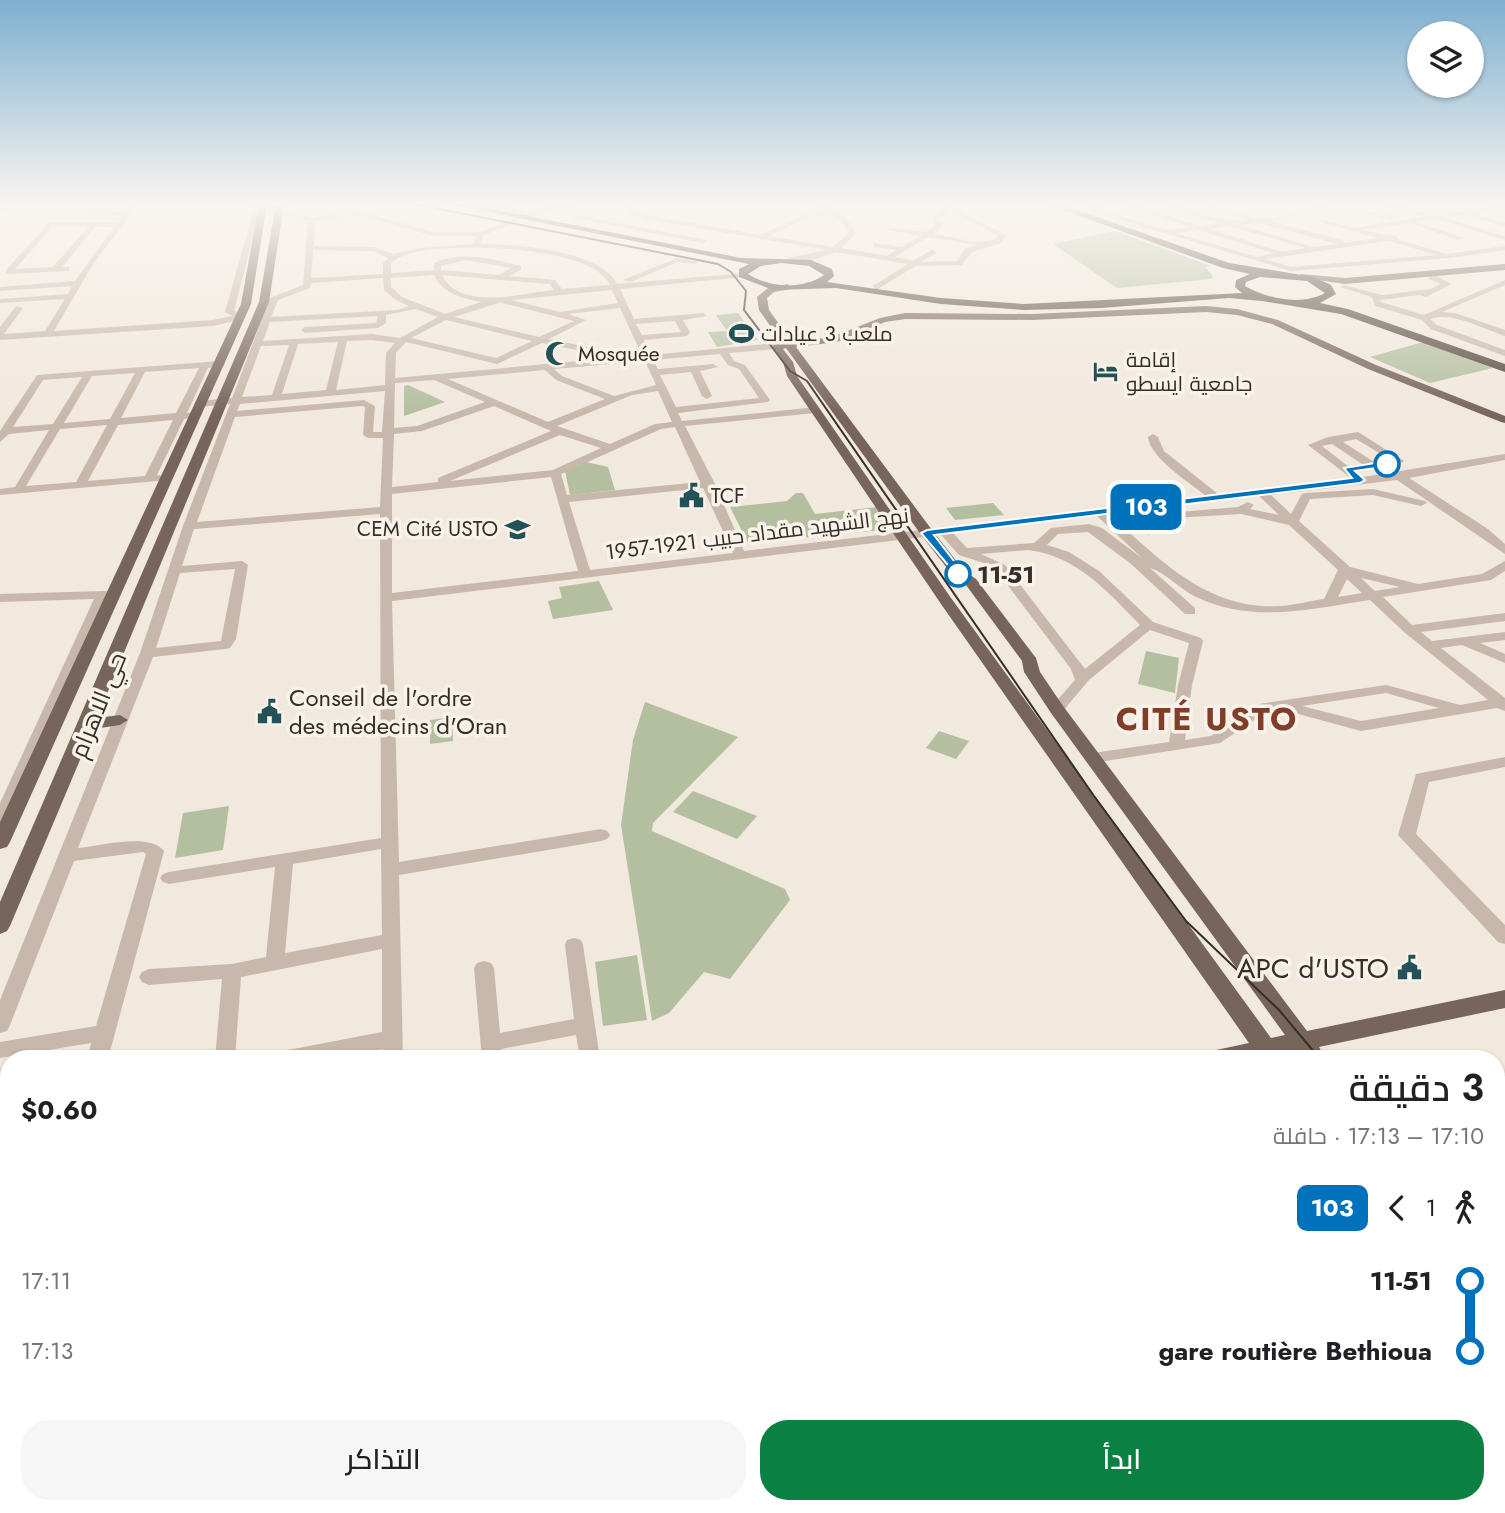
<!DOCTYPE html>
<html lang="ar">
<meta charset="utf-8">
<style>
body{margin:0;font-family:Jost,Cairo,sans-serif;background:#f6f6f6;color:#202124;direction:rtl;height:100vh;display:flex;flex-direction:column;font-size:26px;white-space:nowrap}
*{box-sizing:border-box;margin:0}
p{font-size:23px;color:#757577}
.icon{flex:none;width:38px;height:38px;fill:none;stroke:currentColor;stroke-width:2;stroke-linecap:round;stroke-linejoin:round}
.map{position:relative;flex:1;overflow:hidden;direction:ltr}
.details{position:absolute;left:0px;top:1050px;width:1505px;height:464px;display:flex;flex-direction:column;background:#fff;border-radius:28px 28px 0 0;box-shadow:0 2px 5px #0004;direction:rtl}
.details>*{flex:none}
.badge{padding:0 14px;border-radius:10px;font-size:24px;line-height:46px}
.tools{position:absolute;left:1407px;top:21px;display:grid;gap:14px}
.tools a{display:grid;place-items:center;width:77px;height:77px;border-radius:50%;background:#fff;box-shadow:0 2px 5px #0004;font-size:35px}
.map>.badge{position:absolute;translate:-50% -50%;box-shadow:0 0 0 4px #fff}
.legs{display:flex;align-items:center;gap:10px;height:77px;padding:0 21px;font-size:23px}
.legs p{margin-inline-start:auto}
.overview{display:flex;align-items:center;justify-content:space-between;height:119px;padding:0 21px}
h1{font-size:38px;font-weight:600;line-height:52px}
.button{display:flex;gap:14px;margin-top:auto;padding:14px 21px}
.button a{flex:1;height:80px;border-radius:28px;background:#0b8043;color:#fff;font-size:28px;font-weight:600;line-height:80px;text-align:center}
.button a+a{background:#f6f6f6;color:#202124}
ul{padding:0 21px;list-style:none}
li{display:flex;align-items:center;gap:24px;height:70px;font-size:26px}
li i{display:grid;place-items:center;width:10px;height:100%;margin:0 9px;background:currentColor}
li i::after{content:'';width:18px;height:18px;margin:-9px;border:5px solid;border-radius:50%;background:#fff}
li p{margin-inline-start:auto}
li:first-child i{background:linear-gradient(#0000 50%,currentColor 0)}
li:last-child i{background:linear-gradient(currentColor 50%,#0000 0)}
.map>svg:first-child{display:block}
</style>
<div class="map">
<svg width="1505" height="1513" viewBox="0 0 1505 1513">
<rect width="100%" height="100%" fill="#f1e8de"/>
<!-- green -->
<path fill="#b4bf9f" d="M1115 231 1211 266 1205 267 1213 276 1211 279 1117 288 1053 244Z
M738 313 758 340 717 347 708 332 727 331 716 315Z
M1423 342 1493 368 1430 383 1370 357Z
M408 385 445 402 404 416V386Z
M586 462 608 467 615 490 570 495 565 471Z
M796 493H803L815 514 877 507 892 529 748 543 730 507 787 501Z
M993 503 1004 515 955 520 946 508Z
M599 581 613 610 553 619 548 601 562 598 559 587Z
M1146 651 1179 658 1175 693 1138 684Z
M645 702 738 737 653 823 652 831 785 889 790 900 730 979 704 972 669 1013 652 1021 621 825 633 740Z
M452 717 453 741 430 744V720Z
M939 731 969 741 956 759 926 748Z
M693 791 757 816 737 839 673 812Z
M229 806 223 850 175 858 183 813Z
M637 955 647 1020 603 1026 595 962Z"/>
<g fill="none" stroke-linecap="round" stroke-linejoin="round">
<!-- minor -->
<path fill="#c8b8ab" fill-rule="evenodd" d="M132 204H139L93 264 54 331 213 320 232 316 225 312 254 209 251 204H257L260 209 234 311 243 314V319L213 326 0 340V327L16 306 23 308 4 334 45 331 65 299 0 303V299L68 294 72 286 0 291V287L75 281 114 227H95L62 267H69V271L6 274V270L49 223H118L124 215 0 212V208L127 211ZM53 226 88 227 53 267 15 269Z
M467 204H484L533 212 548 207 604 204 549 211 524 220 521 218 525 215Z
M624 204H630L634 210 647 215 760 235 803 215 825 211 813 204C831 204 849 217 856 233L841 248 887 256 896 250 874 247V243L902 247 920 236 889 230V228L926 232 935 225 931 218 945 209 938 204H947L1006 235 1001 243 972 252 962 265 916 266 876 290 873 286 908 264 836 252 816 259 790 262 787 258 827 250 645 219 629 212ZM951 211 998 236C985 249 951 236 934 234L942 225 937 219ZM831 214 844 225 848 233 833 247 769 236 807 218ZM928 237 978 245 966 248 957 261 921 262 936 253 933 249 913 261 895 257Z
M1085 204H1093L1108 213 1169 230 1189 227 1120 204H1131L1200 226 1218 223 1154 204C1187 204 1214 224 1249 220L1194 204C1217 204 1236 216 1259 218 1285 221 1313 204 1340 204L1270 221 1343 240V243L1377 238 1321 222V220L1355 228 1424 216 1374 204H1387L1436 215 1505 205V209L1473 214 1505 223V227L1467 214 1445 218 1505 236V240L1435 219 1416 222 1465 238 1458 240 1410 223 1362 230 1397 236V239L1447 254 1505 246V250L1449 258 1291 271 1104 215ZM1259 223 1337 244H1338L1313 247 1240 225ZM1229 226 1306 248 1282 252 1210 229ZM1199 230 1273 253 1257 257 1176 233ZM1388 241 1437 255 1291 267 1265 259Z
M1362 209 1394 217 1395 218 1392 220 1360 212Z
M279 210 312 217 362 212 434 232H480L515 218 517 221 484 235 480 244C514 244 601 250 617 284L746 273 743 277 620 289 634 319 703 313 707 316 683 320 690 332 687 336 644 340 651 355 776 343 780 346 776 349 729 353 734 361 745 365 770 400 768 402 678 413 682 421 816 407 821 410 816 413 685 426 715 484 744 551 1206 496C1189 482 1150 458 1148 437L1153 434 1158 437 1164 451 1218 494 1351 478 1308 445 1328 437 1358 432 1404 461 1399 464 1356 472 1363 477 1505 454V460L1409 478 1488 529 1505 544V554L1397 480 1271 495 1291 514 1302 494 1306 493 1373 489 1425 501 1427 503 1421 506 1373 495 1310 499 1299 521 1350 567 1418 584 1482 574 1505 561V571L1491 580 1383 597 1412 625 1505 613V621L1421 632 1432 641 1505 632V640L1480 643 1505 654V663L1462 645 1441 648 1505 698V711L1497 708 1361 731 1280 709 1268 711 1220 743 1093 763 1087 762 1085 758 1087 754 1093 753 1169 742 1178 685 1189 643 1150 630 1089 680 1062 712H1052L1050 709 1052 706 1075 680 1071 669 997 571 984 563 959 555 941 535 392 601 399 862 601 829 607 831 610 835 607 839 601 841 399 875 403 1059H383V1049L333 1059H278L281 1053 288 1050 382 1032V949L241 977 235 1059H215L222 979 149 985 142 982 139 977 142 972 149 969 232 964 266 957 275 867 169 884 163 882 160 878 163 874 169 872 381 838 380 514 194 529 182 566 242 561 248 565 236 639 230 648 225 649 153 657 78 848C99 846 150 832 164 851L108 1059H88L91 1043 0 1058V1042L96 1026 146 854 143 852 74 861 10 1025 7 1031 0 1033V1000L140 653 183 526 230 404 199 407 194 404 199 401 232 398 268 303 260 302 303 285 308 220 277 213ZM362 216 434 236H476L474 244 421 248 393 254 374 247 314 246 315 221ZM493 248C522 250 596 255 610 285L562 289 555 280 509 276 521 270V266C493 259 462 250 434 263V270L391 273V263C412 245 465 248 493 248ZM313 250 373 251 388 258 383 263V274L311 278ZM465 260 511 268 499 275 441 270V266ZM434 275C443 294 462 298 481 302L445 314 402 297 391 287V278ZM442 275 550 284 554 290C522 293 460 312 442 275ZM383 278 384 290 396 300 409 306 398 310 271 317 278 300 310 288 311 283ZM612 290 618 303 560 312 511 300ZM502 302V303L574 321 539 337 454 317ZM620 308 642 355 611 358 602 350 549 339 586 320 568 314ZM416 309 438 317 400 338 372 334 263 341 270 322 378 316 376 323 305 327 301 330 305 333 378 328 386 323V315ZM446 320 532 341 496 358 411 338ZM675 321 681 332 642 335 636 324ZM372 340 395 343 386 353 385 385 336 390 347 341ZM338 342 326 390 282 394 298 344ZM406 342 497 364 542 343 596 354 601 359 395 378 396 353ZM289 345 272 395 242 397 261 346ZM720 354 728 365 739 369 759 398 676 407 660 375 691 372 702 396 707 399 712 396 700 371 718 367 713 364 658 369 653 360ZM645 361 656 385 614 396 562 376 554 369ZM545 370 556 380 605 399 548 422 448 379ZM434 380 485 402 417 426 394 428 395 383ZM385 391 382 432H373L375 406 364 400 237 411 240 404ZM658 391 672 422 655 424 610 444 557 426 632 395ZM362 406 365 407 363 435 368 438H383L380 507 197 522 235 417ZM494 406 551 431 438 478V482L392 487 394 434 422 431ZM675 427 700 482 567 495 561 474 661 429ZM560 435 601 448 553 470 450 481ZM1356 439 1389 459 1374 462 1343 442ZM1332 444 1362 464 1349 467 1322 446ZM551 477 578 571 392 593V494ZM703 488 733 553 590 570 569 502ZM1259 496 1279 515 1250 509 1254 505 1248 502 1238 507 1167 513 1143 531 1149 535 1174 518 1241 514 1289 525 1338 570 1324 599C1310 601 1295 605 1281 606 1208 611 1159 559 1109 514ZM1097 516 1143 559 1102 528 1089 524 1051 528 1034 543 967 548 953 533ZM1088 532 1130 563 1185 614H1195V608L1150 568C1166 573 1180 589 1196 597 1254 624 1310 609 1370 600L1404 632 1488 700 1460 705 1386 685 1259 704 1211 736 1185 740 1192 685 1203 641 1201 638 1153 622 1099 571 1069 552 1047 545 1058 534ZM1028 550C1077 556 1107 591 1140 625L1085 669 1005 565 981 554ZM235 569 221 641 156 648 180 573ZM1361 578 1400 587 1375 591ZM1347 579 1362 593 1338 597ZM1386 693 1439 708 1361 721 1302 706ZM381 849 382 935 285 953 293 864Z
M575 215 703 239 707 241 703 243 573 218Z
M677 258 699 262 695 264 678 262 630 282 623 280Z
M1429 275H1435L1451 284 1426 297 1419 295 1380 300 1381 302 1424 315 1505 280V285L1442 312 1455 313 1505 330V336C1483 329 1452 311 1430 319L1437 325 1505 350V356L1431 329 1422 320 1375 306 1372 297 1340 287 1344 285 1382 295 1430 289 1441 284 1429 279Z
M220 361 225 364 223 366 208 368 187 413 194 412 199 415 184 419 157 475 169 476V480L0 495V489L15 487 49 430 9 434 0 442V431L37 375ZM199 368 176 413 121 418 145 372ZM135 373 110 419 64 423 92 376ZM82 377 53 424 13 427 43 380ZM173 420 145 476 88 481 118 425ZM107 425 76 482 26 486 60 429Z
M103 591 117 592 119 595 108 599 8 821 0 827V803L94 599 0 602V594Z
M1505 757V767L1429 782 1416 834 1505 925V944L1498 942 1398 835 1416 774Z
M574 938 581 940 583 945 600 1059H580L576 1035 501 1049 502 1059H482L474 968 477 963 484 961 491 963 494 968 500 1033 574 1019 565 945 567 940Z"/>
<!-- major -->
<path fill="#77655c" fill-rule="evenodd" d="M259 204H267L251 304 10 842 7 847 0 849V822L241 304Z
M276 204H284L269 302 97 718 120 715 128 720 120 725 93 729 10 926 7 931 0 934V902L259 302Z
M1505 264V270L1345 284 1297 277 1301 274 1345 278Z
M788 284 791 289 774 292 767 298 769 310 792 342 832 337 880 318 905 313 1032 314 1206 306 1237 309 1278 320 1376 365 1505 416V423L1501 422 1368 369 1272 324 1237 315 1206 312 1032 320 905 319 885 322 837 342 796 347 932 530 964 571 976 579 1036 658 1040 672 1063 706 1307 1031 1505 990V1008L1319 1047 1326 1059H1302L1296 1051 1282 1054 1284 1059H1204L1207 1052 1249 1043 941 604 787 376 783 362 771 346 782 343 759 310 757 297 768 288ZM786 348 922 536 954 577 966 585 1022 661 1024 672 1051 713 1285 1035 1271 1038 951 598 797 376 793 362 783 349Z
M0 1265 9 1268V1314L0 1318Z
M1496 1299 1505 1303V1339L1496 1335Z
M9 1324V1359L0 1362V1328Z
M1496 1366 1505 1369V1408L1496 1404Z"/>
<!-- highway -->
<path fill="#574841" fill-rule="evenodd" d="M283 204H295L277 211V207Z
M448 204H467L741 258 811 260 832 269 834 276 827 282 941 298 1024 304 1242 293 1235 287 1236 280 1250 274 1223 268 1047 204H1060L1229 263 1314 277 1331 285 1336 294 1320 303 1348 309 1505 364V372L1341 314 1262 301 1229 298 1101 308 1024 310 941 304 836 288 773 290 739 277V269L749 264ZM782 263 809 266 824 275C802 290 770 288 748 274L761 266ZM1260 277 1307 281 1325 293C1302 306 1267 299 1245 286L1246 282Z"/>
<!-- tram-far1 -->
<path stroke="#362e29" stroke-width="2" d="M414 204 718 264 731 272 746 291 744 310 790 371 807 381 1094 796 1186 921 1279 1010 1320 1059"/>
<!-- tram -->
<path stroke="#362e29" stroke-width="2.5" d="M1496 1293 1505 1305"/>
</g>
<!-- sky -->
<linearGradient id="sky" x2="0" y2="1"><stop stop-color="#7eb0d0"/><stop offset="0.49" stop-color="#f9f5f0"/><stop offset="1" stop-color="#f9f5f0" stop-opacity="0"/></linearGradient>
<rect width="1505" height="416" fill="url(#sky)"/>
<!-- line-1 -->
<path fill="#0072bc" stroke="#fff" stroke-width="2" d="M1387 461 1390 466 1355 471 1365 480 1360 483 934 535 964 574 958 577 921 533 927 530 1352 478 1344 468Z"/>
<!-- icons -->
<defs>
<symbol id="stadium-bare" viewBox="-9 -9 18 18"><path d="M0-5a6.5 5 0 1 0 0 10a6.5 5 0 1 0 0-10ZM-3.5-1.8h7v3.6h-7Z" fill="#225255" stroke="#f9f2ea" stroke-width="2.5" paint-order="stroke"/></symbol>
<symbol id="mosque-bare" viewBox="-9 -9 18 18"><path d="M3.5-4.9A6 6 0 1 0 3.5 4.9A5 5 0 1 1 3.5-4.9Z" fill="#225255" stroke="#f9f2ea" stroke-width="2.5" paint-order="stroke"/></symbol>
<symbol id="hotel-bare" viewBox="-9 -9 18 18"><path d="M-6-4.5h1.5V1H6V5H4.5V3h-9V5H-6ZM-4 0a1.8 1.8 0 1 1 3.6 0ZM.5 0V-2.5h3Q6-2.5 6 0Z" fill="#225255" stroke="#f9f2ea" stroke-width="2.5" paint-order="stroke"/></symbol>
<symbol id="civic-bare" viewBox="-9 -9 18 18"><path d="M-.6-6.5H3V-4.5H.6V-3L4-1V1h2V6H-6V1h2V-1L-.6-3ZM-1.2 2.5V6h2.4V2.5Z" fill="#225255" stroke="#f9f2ea" stroke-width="2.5" paint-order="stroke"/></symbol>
<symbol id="school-bare" viewBox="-9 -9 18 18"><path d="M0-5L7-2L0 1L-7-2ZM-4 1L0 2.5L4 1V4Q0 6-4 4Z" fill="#225255" stroke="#f9f2ea" stroke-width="2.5" paint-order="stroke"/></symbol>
</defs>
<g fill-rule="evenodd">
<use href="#stadium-bare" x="724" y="316" width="35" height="35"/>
<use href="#mosque-bare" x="540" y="336" width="35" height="35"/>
<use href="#hotel-bare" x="1088" y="354" width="35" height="35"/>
<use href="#civic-bare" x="674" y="478" width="35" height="35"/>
<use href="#school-bare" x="500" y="512" width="35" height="35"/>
<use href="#civic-bare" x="252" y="694" width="35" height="35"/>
<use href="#civic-bare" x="1392" y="950" width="35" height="35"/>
</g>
<!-- markers -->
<g fill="#fff" stroke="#0072bc" stroke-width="3.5">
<circle cx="1387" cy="464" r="12"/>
<circle cx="958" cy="574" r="12"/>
</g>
<g text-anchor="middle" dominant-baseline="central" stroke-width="7" stroke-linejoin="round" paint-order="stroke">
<!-- far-poi labels -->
<g font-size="21" fill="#362e29" stroke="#f9f2ea" text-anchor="start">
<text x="761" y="334">ملعب 3 عيادات</text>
<text x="578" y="354">Mosquée</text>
<text x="1126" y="360">إقامة<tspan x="1126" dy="24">جامعية ايسطو</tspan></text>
<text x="711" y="496">TCF</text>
<text x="498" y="529" text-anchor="end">CEM Cité USTO</text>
</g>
<!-- far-street labels -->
<g font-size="21" fill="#362e29" stroke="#f9f2ea">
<text transform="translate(757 534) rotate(-7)">نهج الشهيد مقداد حبيب 1921-1957</text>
</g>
<!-- stop labels -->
<g font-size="24" font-weight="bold" fill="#362e29" stroke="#f9f2ea" text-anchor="start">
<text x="977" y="574">11-51</text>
</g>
<!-- poi labels -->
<g font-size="24" fill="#362e29" stroke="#f9f2ea" text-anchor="start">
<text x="289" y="697">Conseil de l'ordre<tspan x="289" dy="28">des médecins d'Oran</tspan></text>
</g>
<!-- street labels -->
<g font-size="24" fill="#362e29" stroke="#f9f2ea">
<text transform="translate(98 705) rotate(-68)">حي الاهرام</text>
</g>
<!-- near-poi labels -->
<g font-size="28" fill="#362e29" stroke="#f9f2ea" text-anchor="end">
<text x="1389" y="968">APC d'USTO</text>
</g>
<!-- district labels -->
<g font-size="32" font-weight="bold" letter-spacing="2" fill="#803d28" stroke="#f9f2ea">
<text x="1207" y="719">CITÉ USTO</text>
</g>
</g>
</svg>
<div class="tools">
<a><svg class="icon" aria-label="layers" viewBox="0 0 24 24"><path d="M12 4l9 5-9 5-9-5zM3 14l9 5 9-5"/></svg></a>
</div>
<b class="badge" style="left:1146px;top:507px;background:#0072bc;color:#fff">103</b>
<section class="details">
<div class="overview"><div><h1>3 دقيقة</h1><p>17:10 – 17:13 · حافلة</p></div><b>$0.60</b></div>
<div class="legs"><svg class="icon" aria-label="walk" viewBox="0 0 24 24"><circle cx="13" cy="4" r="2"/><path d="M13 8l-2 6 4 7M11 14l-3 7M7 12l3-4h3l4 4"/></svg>1<svg class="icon" aria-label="back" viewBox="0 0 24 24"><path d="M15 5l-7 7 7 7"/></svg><b class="badge" style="background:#0072bc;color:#fff">103</b></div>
<ul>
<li><i style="color:#0072bc"></i><b>11-51</b><p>17:11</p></li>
<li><i style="color:#0072bc"></i><b>gare routière Bethioua</b><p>17:13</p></li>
</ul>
<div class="button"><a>ابدأ</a><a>التذاكر</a></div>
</section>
</div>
